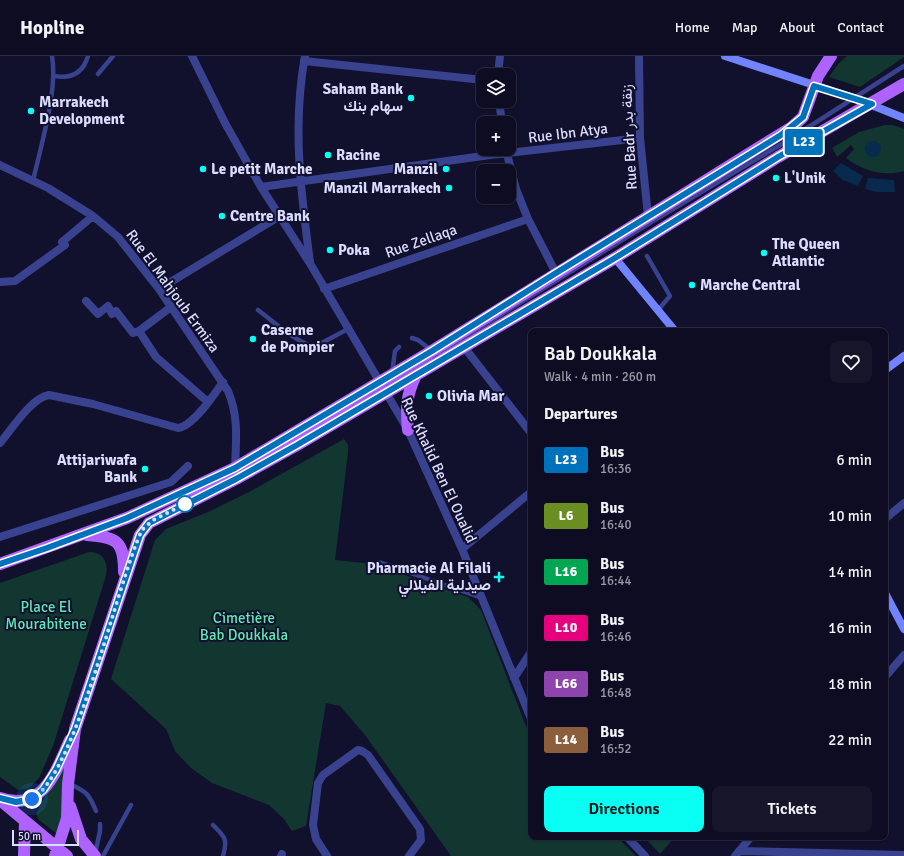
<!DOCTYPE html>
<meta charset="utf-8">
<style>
body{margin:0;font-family:Signika,Vazirmatn,sans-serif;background:#16152a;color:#f1f3f6;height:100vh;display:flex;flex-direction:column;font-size:15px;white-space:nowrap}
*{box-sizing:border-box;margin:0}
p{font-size:13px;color:#9a9ba5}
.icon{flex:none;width:22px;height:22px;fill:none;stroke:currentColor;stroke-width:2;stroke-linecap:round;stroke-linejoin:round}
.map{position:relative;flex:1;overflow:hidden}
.drawer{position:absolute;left:528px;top:272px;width:360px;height:512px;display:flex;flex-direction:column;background:#0d0c22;border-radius:8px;box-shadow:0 1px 3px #0004,0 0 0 1px #2d2c40}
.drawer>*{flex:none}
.badge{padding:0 8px;border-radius:3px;font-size:14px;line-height:26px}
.fabs{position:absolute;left:476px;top:12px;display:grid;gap:8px}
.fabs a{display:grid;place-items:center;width:40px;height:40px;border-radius:8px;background:#0d0c22;box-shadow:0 1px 3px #0004,0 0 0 1px #2d2c40;font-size:20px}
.scale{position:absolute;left:12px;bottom:10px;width:67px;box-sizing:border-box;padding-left:4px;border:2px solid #dbddff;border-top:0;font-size:11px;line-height:14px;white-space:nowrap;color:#dbddff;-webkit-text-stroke:3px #11102d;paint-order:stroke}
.you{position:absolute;width:20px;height:20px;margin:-10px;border:3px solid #fff;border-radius:50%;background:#1a73e8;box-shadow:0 0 0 6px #1a73e833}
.map>.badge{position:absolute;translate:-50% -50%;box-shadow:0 0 0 2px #fff}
h2{padding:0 16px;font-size:15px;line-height:36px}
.round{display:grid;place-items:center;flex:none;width:42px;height:42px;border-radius:8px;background:#16152a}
.headline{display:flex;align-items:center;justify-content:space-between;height:68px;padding:0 16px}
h1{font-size:19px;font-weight:600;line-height:30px}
.action{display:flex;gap:8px;margin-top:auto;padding:8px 16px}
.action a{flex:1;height:46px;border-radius:8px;background:#07fff4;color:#111;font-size:16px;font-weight:600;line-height:46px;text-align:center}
.action a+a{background:#16152a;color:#f1f3f6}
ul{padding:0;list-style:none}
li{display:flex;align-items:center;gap:12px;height:56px;padding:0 16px}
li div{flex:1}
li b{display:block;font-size:15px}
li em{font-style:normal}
li .badge{min-width:44px;font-weight:700;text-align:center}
header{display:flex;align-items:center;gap:24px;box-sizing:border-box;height:56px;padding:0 20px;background:#0d0c22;border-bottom:1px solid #2d2c40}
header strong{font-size:19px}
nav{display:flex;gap:22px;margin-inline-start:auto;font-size:14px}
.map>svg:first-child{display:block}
</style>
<header>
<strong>Hopline</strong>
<nav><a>Home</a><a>Map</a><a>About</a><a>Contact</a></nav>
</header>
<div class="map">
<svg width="904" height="800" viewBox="0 0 904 800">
<rect width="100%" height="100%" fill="#11102d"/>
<!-- green -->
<path fill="#123730" d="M847 0H904V1L860 31 829 21 838 8Z
M885 69H893L904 73V115C882 121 864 115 846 102L854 93 851 89 837 101 832 92 859 76Z
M344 383 348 389V397L335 504 373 508 468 541 481 554 531 683V781H617L636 800H451L365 679 340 650 326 647 306 770 292 775 283 762 269 749 212 727 191 712 175 695 166 673 111 623 155 484 166 473 208 456 249 436Z
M89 496C106 496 109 510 105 523L53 690 39 722 29 732 18 734 0 721V527Z
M68 696 61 762 56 777 39 764 36 758Z
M644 781H675L660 798Z"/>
<!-- water -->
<path fill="#082b4d" d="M865 93a8 8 0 1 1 16 0a8 8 0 1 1-16 0Z
M841 107 863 120 858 130 843 124 833 115Z
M868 122 894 124 895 136H877L865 133Z"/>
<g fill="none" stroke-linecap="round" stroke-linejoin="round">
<!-- lane -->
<path stroke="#39428e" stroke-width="4.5" d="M98 18 113 0
M54 20C71 23 83 17 88 0
M33 125C41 89 58 34 52 0
M647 200 670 240 658 254
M258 254C272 264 299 290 316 290L348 273
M412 282 418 284 431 294
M439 297 653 165 790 83 904 10
M392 317 395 295 399 291
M391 326 430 303
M379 506 482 542
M70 728C87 736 89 738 96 755
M213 769C225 781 228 783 223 800
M95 798 100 775V768
M103 800 131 749"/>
<!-- street -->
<path stroke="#39428e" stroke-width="8" d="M192 0 225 67 261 131 311 209 408 374 462 493 531 663
M305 0C292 70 301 137 310 206
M639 0 640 82 648 160
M304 5 483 24
M498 19 500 0
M499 45 502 67
M506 94 516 133 528 163 556 217
M0 109 48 132 93 160 118 181 159 233 228 335C239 361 236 384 235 412
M261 131 490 99 640 82
M0 226 15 225 65 189 62 186 93 160
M159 233 280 160
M324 233 528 163
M86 245 98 258 108 250 112 258 116 255 133 277 139 275
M171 251 139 275 156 301 208 346
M464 291 531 377
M0 387C12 373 31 342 49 339L93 348 178 372C193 370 214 339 223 326
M885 463 904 447
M0 481 171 426 188 410
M462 493 531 436
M885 621 904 599
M514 622 531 596
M627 781 645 800
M739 795 904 799
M281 800 282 798
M327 800 316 783 313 769 318 727 323 719 358 694 362 695 368 699 420 773 421 784 409 800
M735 800 751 781"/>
<!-- secondary -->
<path stroke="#7283ff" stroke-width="8" d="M725 0 854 42 904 62
M615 202 675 275
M885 314 904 300
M885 537 904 573"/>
<!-- primary -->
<path stroke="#ae62ff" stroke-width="12" d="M408 374C406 351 406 340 416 319
M87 479C117 481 124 485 124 516
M0 508 127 462 235 412 432 295 792 71 803 61 818 20 831 0
M0 742C43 757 56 715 70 684
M0 744 67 800
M70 750 81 783 95 800
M24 800 25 766
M55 800 67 762 68 728 75 673 140 479 149 467 236 423 297 389 615 202 778 101 904 28"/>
</g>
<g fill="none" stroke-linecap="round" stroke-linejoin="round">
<defs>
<path id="line" d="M0 508 47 492 127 462 235 412 432 295 556 217 781 79 803 61 814 30 872 48 778 101 615 202 297 389 236 423 149 467 140 479 75 673 56 714 43 734 32 743 16 746 0 742"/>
</defs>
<!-- line casing -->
<use href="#line" stroke="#fff" stroke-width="9"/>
<!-- line -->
<use href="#line" stroke="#0072bc" stroke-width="6"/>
<!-- walk -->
<path stroke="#dbddff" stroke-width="4" stroke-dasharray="0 7.2" d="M32 743C77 717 116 529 142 474L153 464 185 448"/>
</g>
<!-- markers -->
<g fill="#07fff4" stroke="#11102d" stroke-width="1.5">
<circle cx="411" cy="42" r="4"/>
<circle cx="31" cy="55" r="4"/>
<circle cx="328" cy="99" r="4"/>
<circle cx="203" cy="113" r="4"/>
<circle cx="446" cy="113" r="4"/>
<circle cx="776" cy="122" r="4"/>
<circle cx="449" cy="132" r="4"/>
<circle cx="222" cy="160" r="4"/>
<circle cx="330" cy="194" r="4"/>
<circle cx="764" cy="197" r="4"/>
<circle cx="692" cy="229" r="4"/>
<circle cx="253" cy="283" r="4"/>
<circle cx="429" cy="340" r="4"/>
<circle cx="145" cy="413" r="4"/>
<path d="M497 515h4v4h4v4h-4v4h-4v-4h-4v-4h4z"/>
</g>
<circle fill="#fff" stroke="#0072bc" stroke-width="2" cx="185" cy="448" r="8"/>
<g text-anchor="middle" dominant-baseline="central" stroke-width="4" stroke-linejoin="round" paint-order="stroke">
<!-- poi labels -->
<g font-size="15" font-weight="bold" fill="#dbddff" stroke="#11102d" text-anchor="start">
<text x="403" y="33" text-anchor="end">Saham Bank<tspan x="403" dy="17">سهام بنك</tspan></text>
<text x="39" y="46">Marrakech<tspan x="39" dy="17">Development</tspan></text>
<text x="336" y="99">Racine</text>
<text x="211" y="113">Le petit Marche</text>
<text x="438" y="113" text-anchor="end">Manzil</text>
<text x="784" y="122">L'Unik</text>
<text x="441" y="132" text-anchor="end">Manzil Marrakech</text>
<text x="230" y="160">Centre Bank</text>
<text x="772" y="188">The Queen<tspan x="772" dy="17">Atlantic</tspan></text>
<text x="338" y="194">Poka</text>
<text x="700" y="229">Marche Central</text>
<text x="261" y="274">Caserne<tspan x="261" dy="17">de Pompier</tspan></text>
<text x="437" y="340">Olivia Mar</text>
<text x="137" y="404" text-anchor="end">Attijariwafa<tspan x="137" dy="17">Bank</tspan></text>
<text x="491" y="512" text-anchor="end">Pharmacie Al Filali<tspan x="491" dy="17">صيدلية الفيلالي</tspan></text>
</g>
<!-- street labels -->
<g font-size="15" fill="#dbddff" stroke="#11102d">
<text transform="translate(568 77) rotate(-7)">Rue Ibn Atya</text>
<text transform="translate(629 81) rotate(-93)">Rue Badr زنقة بدر</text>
<text transform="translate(421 185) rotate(-19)">Rue Zellaqa</text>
<text transform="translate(173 235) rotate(54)">Rue El Mahjoub Ermiza</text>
<text transform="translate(439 414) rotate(65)">Rue Khalid Ben El Oualid</text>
</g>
<!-- park labels -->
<g font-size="15" fill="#60e7b1" stroke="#11102d">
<text x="46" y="551">Place El<tspan x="46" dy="17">Mourabitene</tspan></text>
<text x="244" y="562">Cimetière<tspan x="244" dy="17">Bab Doukkala</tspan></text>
</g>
</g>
</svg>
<div class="fabs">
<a><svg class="icon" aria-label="layers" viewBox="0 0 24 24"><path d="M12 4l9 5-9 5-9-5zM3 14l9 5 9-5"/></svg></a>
<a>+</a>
<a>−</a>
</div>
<div class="scale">50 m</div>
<div class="you" style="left:32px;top:743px"></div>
<b class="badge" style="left:804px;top:86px;background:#0072bc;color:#fff">L23</b>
<section class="drawer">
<div class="headline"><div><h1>Bab Doukkala</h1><p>Walk · 4 min · 260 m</p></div><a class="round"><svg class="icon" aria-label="heart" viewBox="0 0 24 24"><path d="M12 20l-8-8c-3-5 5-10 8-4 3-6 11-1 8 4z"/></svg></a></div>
<h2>Departures</h2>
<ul>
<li><span class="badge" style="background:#0072bc;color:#fff">L23</span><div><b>Bus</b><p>16:36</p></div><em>6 min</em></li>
<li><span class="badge" style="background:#6b8e23;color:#fff">L6</span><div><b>Bus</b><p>16:40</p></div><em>10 min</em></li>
<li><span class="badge" style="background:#00a651;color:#fff">L16</span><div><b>Bus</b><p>16:44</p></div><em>14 min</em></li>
<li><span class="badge" style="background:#e6007e;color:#fff">L10</span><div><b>Bus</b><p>16:46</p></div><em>16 min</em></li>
<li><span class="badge" style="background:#8e44ad;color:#fff">L66</span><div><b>Bus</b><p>16:48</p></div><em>18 min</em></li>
<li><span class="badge" style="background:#8b5e3c;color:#fff">L14</span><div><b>Bus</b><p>16:52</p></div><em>22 min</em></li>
</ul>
<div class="action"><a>Directions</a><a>Tickets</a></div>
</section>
</div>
